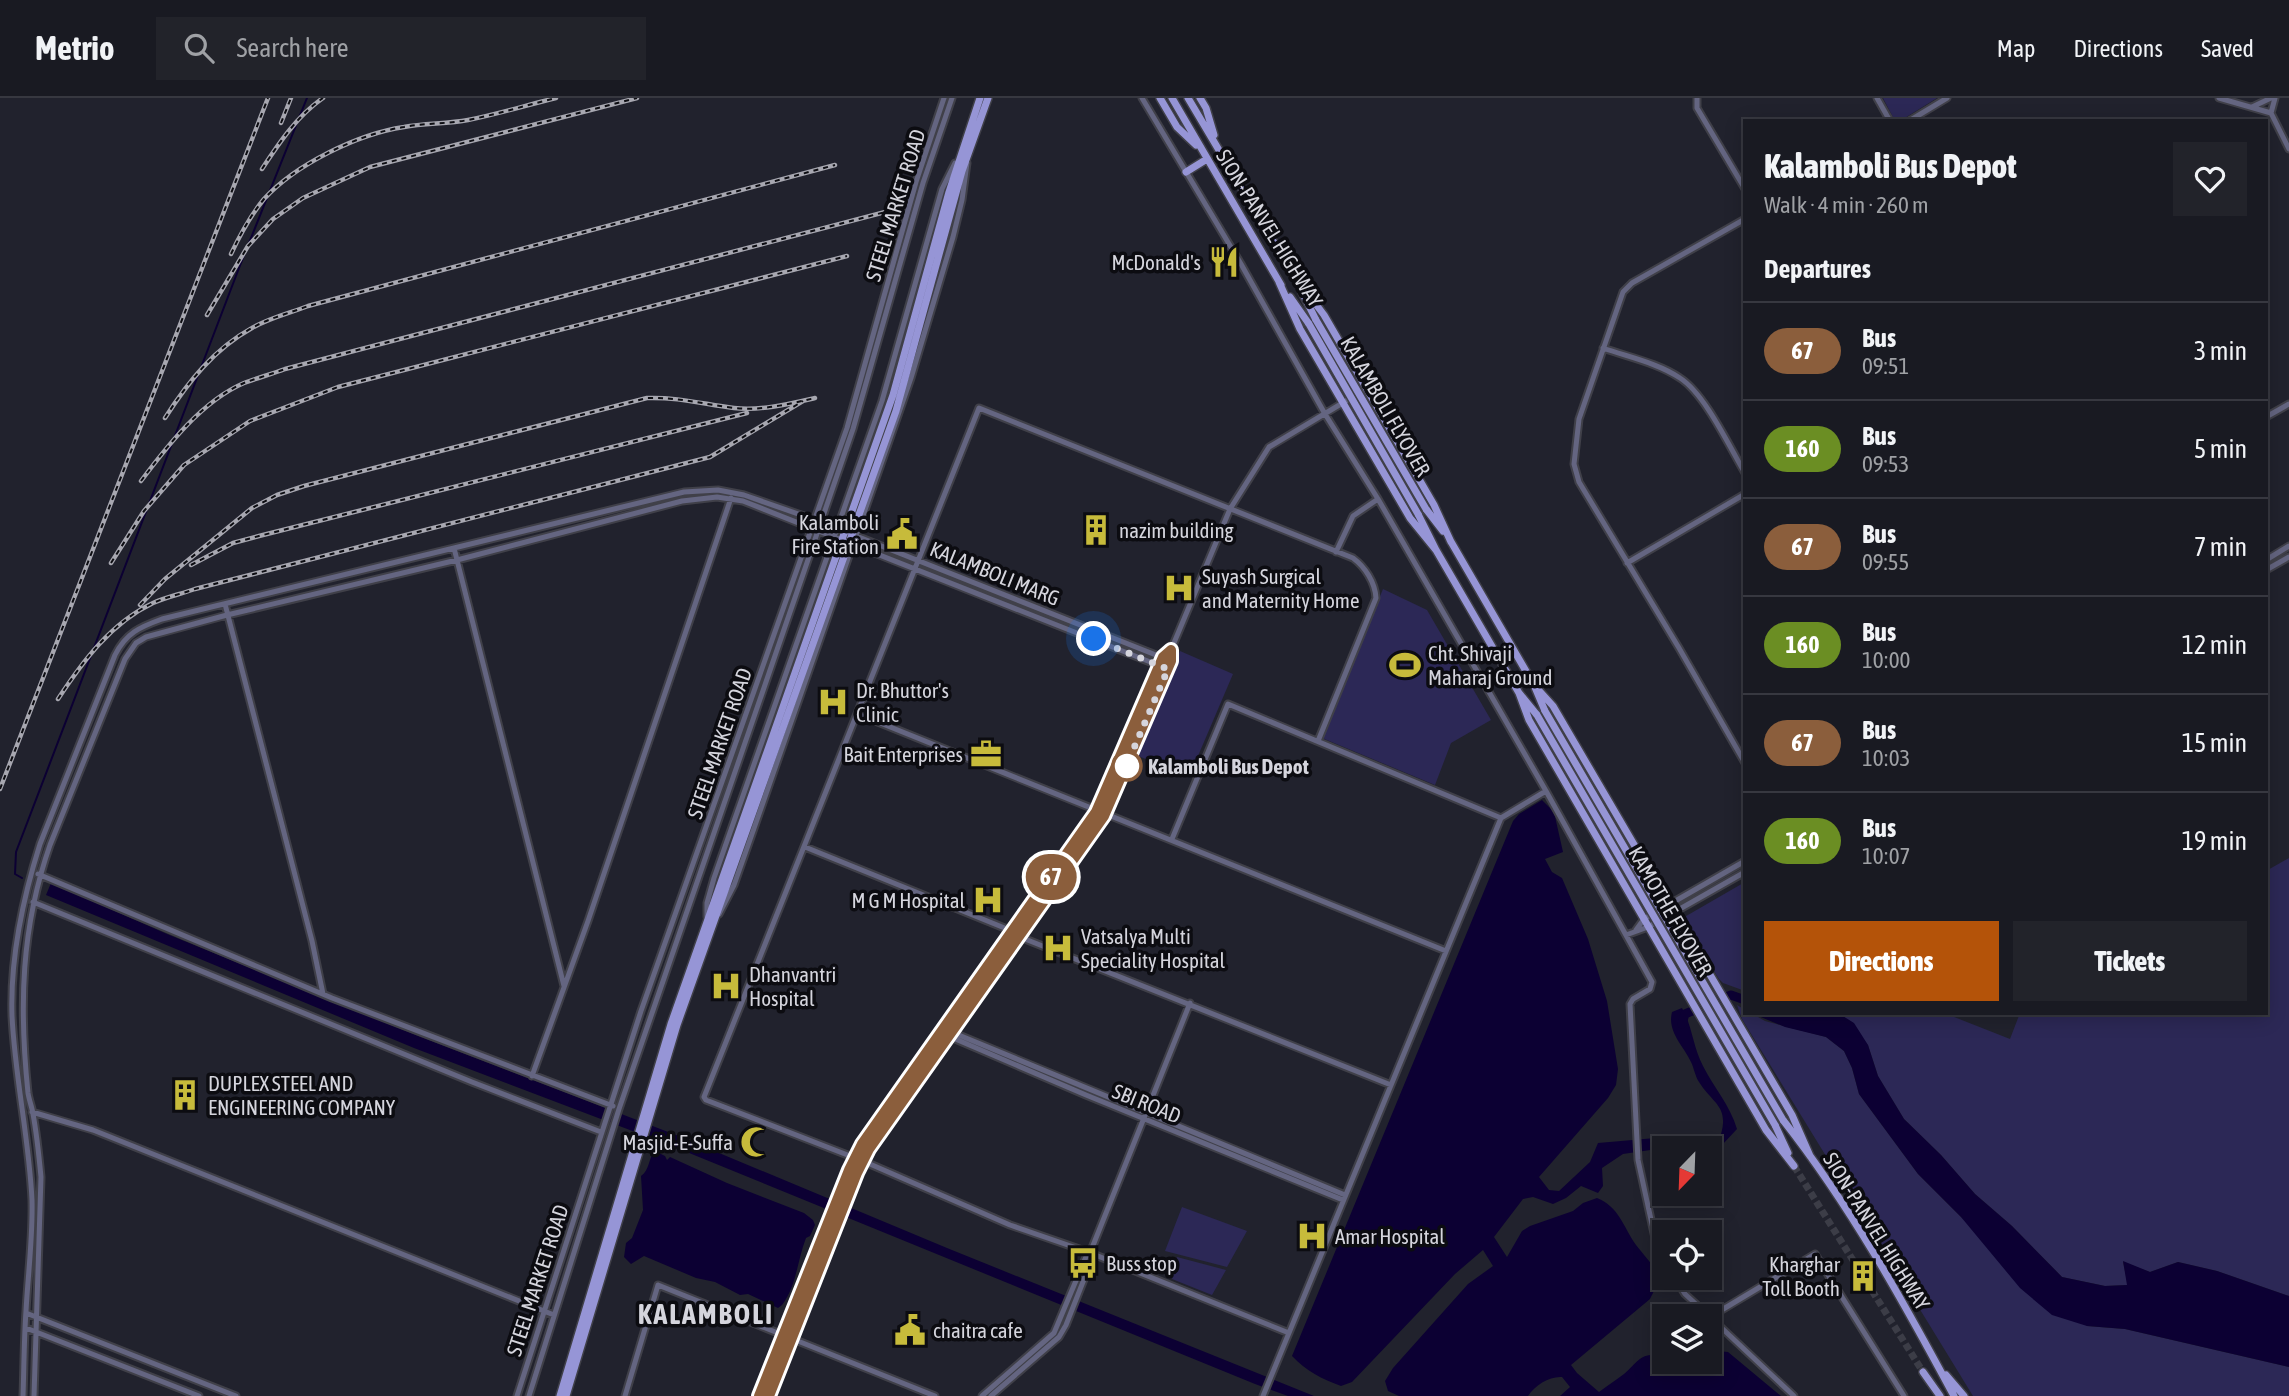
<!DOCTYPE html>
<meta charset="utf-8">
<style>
body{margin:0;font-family:"Asap Condensed",sans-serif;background:#22232a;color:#f1f3f6;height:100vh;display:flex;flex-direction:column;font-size:26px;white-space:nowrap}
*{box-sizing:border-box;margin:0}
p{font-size:23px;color:#9fa1a5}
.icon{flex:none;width:38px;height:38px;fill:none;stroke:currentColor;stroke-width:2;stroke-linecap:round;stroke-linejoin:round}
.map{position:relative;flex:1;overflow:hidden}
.side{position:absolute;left:1743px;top:21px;width:525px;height:896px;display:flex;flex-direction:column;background:#191a22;border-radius:0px;box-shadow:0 4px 18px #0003,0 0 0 2px #373840}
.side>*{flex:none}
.badge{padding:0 14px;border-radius:23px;font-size:24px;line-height:46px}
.needle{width:46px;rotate:203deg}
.buttons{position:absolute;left:1652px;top:1038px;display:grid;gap:14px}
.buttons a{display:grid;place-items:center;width:70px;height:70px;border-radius:0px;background:#191a22;box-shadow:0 4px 18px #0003,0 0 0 2px #373840;font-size:35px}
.you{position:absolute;width:35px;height:35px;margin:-18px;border:5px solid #fff;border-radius:50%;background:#1a73e8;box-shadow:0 0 0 10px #1a73e833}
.map>.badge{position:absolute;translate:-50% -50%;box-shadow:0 0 0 4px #fff}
h2{padding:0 21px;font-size:26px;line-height:63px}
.round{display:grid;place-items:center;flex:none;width:74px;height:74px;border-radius:0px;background:#22232a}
.overview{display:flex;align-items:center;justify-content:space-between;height:119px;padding:0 21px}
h1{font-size:33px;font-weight:800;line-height:52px}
.button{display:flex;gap:14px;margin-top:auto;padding:14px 21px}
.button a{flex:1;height:80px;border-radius:0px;background:#b45309;color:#fff;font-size:28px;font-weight:800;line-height:80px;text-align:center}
.button a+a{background:#22232a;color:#f1f3f6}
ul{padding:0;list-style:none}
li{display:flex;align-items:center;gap:21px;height:98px;padding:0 21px;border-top:2px solid #373840}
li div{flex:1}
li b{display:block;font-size:26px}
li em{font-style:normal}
li .badge{min-width:77px;font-weight:700;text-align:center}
header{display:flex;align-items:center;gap:42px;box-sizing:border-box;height:98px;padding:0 35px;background:#191a22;border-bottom:2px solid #373840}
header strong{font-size:33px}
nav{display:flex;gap:38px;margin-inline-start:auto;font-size:24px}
.search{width:490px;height:63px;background:#22232a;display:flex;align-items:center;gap:18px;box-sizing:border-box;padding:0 24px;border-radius:0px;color:#9fa1a5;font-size:26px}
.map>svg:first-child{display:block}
</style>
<header>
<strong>Metrio</strong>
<div class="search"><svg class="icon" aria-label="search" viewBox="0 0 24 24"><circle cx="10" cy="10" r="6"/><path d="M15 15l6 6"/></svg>Search here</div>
<nav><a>Map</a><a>Directions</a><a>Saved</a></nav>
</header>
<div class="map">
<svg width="2289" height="1298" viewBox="0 0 2289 1298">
<rect width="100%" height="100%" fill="#21222d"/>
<!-- green -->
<path fill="#2c2856" d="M1883 0H1937L1900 23H1895Z
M1383 491 1427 512 1491 622 1451 645 1435 687 1322 640Z
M1180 553 1233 576 1189 679 1136 657Z
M2289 760V1198L2217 1173 2178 1164 2150 1174 2123 1164 2128 1187 2105 1188 2062 1179 2012 1128 1975 1096 1941 1057 1904 1021 1878 978 1868 947 1838 915H1944L2010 941 2020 915H2266V773Z
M1745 784V893L1723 885 1719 881 1681 821Z
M1737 907 1745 912V915H1751L1765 923 1826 939 1844 953 1852 970 1859 996 1918 1076 1961 1119 2087 1228 2125 1231 2289 1269V1298H1973L1742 921Z
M1182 1109 1247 1133 1227 1169 1165 1153Z
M1177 1159 1226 1172 1212 1197 1172 1181Z"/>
<!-- water -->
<path fill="#0c0033" d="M1542 702 1554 714 1563 754 1545 761 1552 774 1562 780 1588 841 1607 903 1618 971 1616 987 1608 1000 1539 1079 1549 1092 1559 1093 1590 1064 1598 1045 1667 1039 1709 1042 1721 1036C1729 1008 1712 1005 1699 984 1695 978 1694 970 1691 964 1683 947 1667 934 1672 914L1682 910C1692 927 1693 949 1703 968 1714 990 1730 1007 1737 1031L1722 1047 1664 1050 1623 1056 1602 1070 1603 1088 1598 1095 1581 1088 1566 1100 1553 1106 1533 1099 1523 1101 1494 1139 1507 1159 1522 1133 1530 1128 1573 1113 1583 1105 1597 1100C1619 1109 1623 1128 1636 1147 1642 1155 1652 1165 1656 1174 1660 1184 1654 1193 1650 1201L1571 1267 1577 1275 1599 1294C1607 1288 1616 1282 1624 1276 1640 1262 1640 1254 1664 1258V1264H1690L1696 1266 1710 1264V1257L1718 1253 1728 1254 1781 1298H1560L1570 1289 1562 1279C1550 1278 1535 1287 1528 1298H1399L1388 1293 1385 1283 1393 1270 1468 1186 1493 1168 1483 1152 1455 1176 1352 1284 1341 1288C1322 1281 1306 1273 1292 1258L1513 723 1519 716Z
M51 785 167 836 418 938 676 1037 947 1150 1314 1298H1288L1255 1286 672 1048 414 950 46 797Z
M1751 915H1838L1854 925 1868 947 1878 978 1904 1021 1941 1057 1975 1096 2012 1128 2062 1179 2105 1188 2127 1187 2123 1163 2150 1174 2178 1164 2217 1173 2289 1198V1269L2125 1231 2087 1228 2052 1217 2020 1190 1961 1119 1918 1076 1859 996 1852 970 1844 953 1826 939 1785 929Z
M655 1053 665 1058 667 1062 670 1059 727 1085 804 1115 813 1122 815 1127 810 1138 806 1140C797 1163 797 1187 782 1207L778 1210 748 1196 740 1197 715 1184 696 1180 644 1158 631 1166 624 1159 626 1145 632 1140 643 1112 641 1078C650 1072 648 1060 655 1053Z"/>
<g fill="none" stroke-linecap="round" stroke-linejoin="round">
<!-- stream -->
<path stroke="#0c0033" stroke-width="2" d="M22 780 15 776 16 754 239 170 307 0"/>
<!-- river -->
<path stroke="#0c0033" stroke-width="9" d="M1682 926 1685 916 1731 897 1745 902"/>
<!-- highway-tunnel -->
<path stroke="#3c3d47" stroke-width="7" stroke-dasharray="7 3.5" stroke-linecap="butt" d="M1794 1068 1923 1274"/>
<defs>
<path id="secondary" d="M1142 0 1241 166 1325 316 1378 401 1546 693 1652 884 1650 891 1633 901 1630 906 1638 1062 1655 1140 1664 1160
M1697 0V10L1745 91
M1877 0 1890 23
M2219 0 2271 15
M2275 0 2271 15 2289 51
M2252 9 2271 0
M1909 23 1947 0
M1745 121 1632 185 1623 194 1579 321 1574 366 1579 384 1679 550 1745 665
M1603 250C1628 259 1658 265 1680 280 1705 296 1729 348 1745 375
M2266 319 2289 306
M454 450 564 888
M1336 454 1353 418 1378 401
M2266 462 2289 448
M1627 465 1745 396
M2266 472 2289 459
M225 506 312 843 323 896
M858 616 1446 853
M1501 720 1546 693
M1172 741 1228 606 1501 720
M805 749 1012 833 1020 839C1143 889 1267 937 1391 987
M38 776 332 900 613 1008
M33 804 472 984 601 1034
M719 816 734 787 752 736 911 280 953 139 962 102 967 65
M707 819V805L714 780 882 303 942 91 955 65
M1636 832 1644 821 1745 763
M1626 837 1648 829 1745 774
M949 933 1345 1097
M946 937 1086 997 1343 1102
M532 978 588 823 731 400
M32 1014 93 1032 554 1217
M1675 1180 1685 1196 1709 1218
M26 1215 236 1298
M1710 1219 1815 1156 1904 1298
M1710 1219 1794 1298
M26 1230 199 1298
M1289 1235 1088 1154 1010 1127 863 1063 706 1002 704 999 979 310 1353 460C1365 469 1375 484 1376 500L1318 643
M23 1298C24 1270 24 1241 26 1213 28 1176 33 1139 32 1102 29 1040 15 980 12 918 10 860 23 800 40 746L115 557C126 535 140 529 162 521L684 394 718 392 744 397 821 424 1171 563
M34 1298 41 1079C39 1058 37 1037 33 1016 32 1009 29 1002 28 995 19 908 21 830 50 747L125 561 136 545 146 539 227 517 457 462 682 403 717 399 743 403 1168 571
M517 1298 641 913 847 330 916 84 944 0
M529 1298 619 1011 853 331 923 85 952 0
M625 1298 658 1187 935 1298
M759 1298 849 1071 861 1046 1096 714 1163 559 1171 552 1230 411 1269 349 1361 294
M769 1298 857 1075 869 1051 1104 718 1169 569
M982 1298 1054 1235 1088 1154 1092 1150 1190 905
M991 1298 1059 1239 1066 1227 1094 1156 1093 1153
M1263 1298 1501 720"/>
<path id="highway" d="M1160 0 1177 29 1196 47
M1172 0 1281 187
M1188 0 1295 180
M1200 0 1206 10 1214 37
M1186 74 1207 61
M1293 176 1324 217 1434 407 1451 444
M1279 184 1300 231 1410 420 1436 452
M1302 194 1316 222
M1290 199 1309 226
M1426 411 1443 433
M1418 416 1436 452 1519 595 1537 617
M1450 442 1534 587 1545 613
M1534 587 1553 608 1792 1017 1810 1058
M1519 595 1529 622 1766 1032 1794 1068
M1783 1022C1850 1107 1903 1203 1954 1298
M1775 1027 1788 1055
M1923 1274 1940 1298
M1946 1277 1964 1298
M560 1298 671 926 893 297 949 94 980 0
M566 1298 677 927 896 313 962 73 988 0"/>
</defs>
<!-- secondary casing -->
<use href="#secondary" stroke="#404049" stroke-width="9"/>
<!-- highway casing -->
<use href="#highway" stroke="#404049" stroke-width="10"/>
<!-- secondary -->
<use href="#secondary" stroke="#646581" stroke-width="5"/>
<!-- highway -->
<use href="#highway" stroke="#9695d6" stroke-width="7"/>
<defs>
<path id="rail" d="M281 25 291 0
M262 71C279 45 297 18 323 0
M231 156C240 137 250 118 264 101 296 66 358 36 404 29 425 25 447 26 468 22 498 16 527 7 556 0
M207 217 248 148 273 121 303 100 370 69 637 0
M165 320C188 284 214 251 252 230 269 220 290 215 308 208L835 67
M141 383C168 347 202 303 244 285 257 280 272 276 285 271L889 113
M111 465 144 413 184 367 250 323 338 289 847 158
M191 467 233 445 259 438 747 315
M140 507 165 481 252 410 277 397 304 388 647 300C678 299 703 306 734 310 761 313 789 306 815 300
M58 601C83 563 111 525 153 505 166 499 181 496 195 491L710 359 803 303
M0 691 268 0"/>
</defs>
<!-- rail casing -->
<use href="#rail" stroke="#a7a7b0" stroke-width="4.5"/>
<!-- rail -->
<use href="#rail" stroke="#0c0c11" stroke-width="2" stroke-dasharray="5" stroke-linecap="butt"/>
<defs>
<path id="highway-bridge" d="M1316 222 1426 411
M1309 226 1418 416
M1545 613 1783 1022
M1537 617 1775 1027"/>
</defs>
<!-- highway-bridge casing -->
<use href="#highway-bridge" stroke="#404049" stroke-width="10" stroke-linecap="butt"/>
<!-- highway-bridge -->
<use href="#highway-bridge" stroke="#9695d6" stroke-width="7"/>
</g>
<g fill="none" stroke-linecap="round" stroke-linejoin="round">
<defs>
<path id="line" d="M759 1298 849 1072 862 1046 1096 714 1163 559 1171 552V563L1104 718 869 1051 857 1075 769 1298"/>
</defs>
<!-- line casing -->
<use href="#line" stroke="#fff" stroke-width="16"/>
<!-- line -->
<use href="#line" stroke="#8b5e3c" stroke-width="10"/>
<!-- walk -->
<path stroke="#d5d5dd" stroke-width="7" stroke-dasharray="0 12.6" d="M1094 541 1168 571 1125 671 1127 668"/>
</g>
<!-- icons -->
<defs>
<symbol id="restaurant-bare" viewBox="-9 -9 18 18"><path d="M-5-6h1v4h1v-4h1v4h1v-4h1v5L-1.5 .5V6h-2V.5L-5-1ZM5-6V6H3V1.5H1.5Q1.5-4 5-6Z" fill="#c7bb3b" stroke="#0c0c11" stroke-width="2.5" paint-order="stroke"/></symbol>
<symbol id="building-bare" viewBox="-9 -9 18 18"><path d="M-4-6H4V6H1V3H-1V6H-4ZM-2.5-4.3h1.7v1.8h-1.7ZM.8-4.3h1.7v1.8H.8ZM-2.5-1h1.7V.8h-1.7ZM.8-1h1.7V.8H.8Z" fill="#c7bb3b" stroke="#0c0c11" stroke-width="2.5" paint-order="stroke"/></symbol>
<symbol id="civic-bare" viewBox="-9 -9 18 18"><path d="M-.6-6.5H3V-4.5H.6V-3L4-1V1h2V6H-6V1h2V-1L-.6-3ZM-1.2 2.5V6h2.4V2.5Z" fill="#c7bb3b" stroke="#0c0c11" stroke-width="2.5" paint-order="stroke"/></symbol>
<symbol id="hospital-bare" viewBox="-9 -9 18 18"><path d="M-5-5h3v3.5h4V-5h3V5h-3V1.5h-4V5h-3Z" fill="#c7bb3b" stroke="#0c0c11" stroke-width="2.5" paint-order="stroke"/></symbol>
<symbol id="stadium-bare" viewBox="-9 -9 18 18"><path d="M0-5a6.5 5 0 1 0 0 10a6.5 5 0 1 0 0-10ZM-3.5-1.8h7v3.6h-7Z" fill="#c7bb3b" stroke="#0c0c11" stroke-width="2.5" paint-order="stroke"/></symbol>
<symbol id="office-bare" viewBox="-9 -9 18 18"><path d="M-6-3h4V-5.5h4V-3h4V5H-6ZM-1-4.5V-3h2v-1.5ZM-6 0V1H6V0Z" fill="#c7bb3b" stroke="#0c0c11" stroke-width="2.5" paint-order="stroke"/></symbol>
<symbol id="mosque-bare" viewBox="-9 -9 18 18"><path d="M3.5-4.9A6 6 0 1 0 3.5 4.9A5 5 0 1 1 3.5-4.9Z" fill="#c7bb3b" stroke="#0c0c11" stroke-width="2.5" paint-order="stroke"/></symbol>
<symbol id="bus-bare" viewBox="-9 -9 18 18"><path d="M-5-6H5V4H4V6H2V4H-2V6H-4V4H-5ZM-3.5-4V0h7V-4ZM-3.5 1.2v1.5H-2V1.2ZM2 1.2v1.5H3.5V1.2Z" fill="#c7bb3b" stroke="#0c0c11" stroke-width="2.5" paint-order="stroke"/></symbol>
</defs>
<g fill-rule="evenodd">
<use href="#restaurant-bare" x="1202" y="142" width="44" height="44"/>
<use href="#building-bare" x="1074" y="410" width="44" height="44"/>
<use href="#civic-bare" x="880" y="414" width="44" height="44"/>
<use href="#hospital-bare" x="1157" y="468" width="44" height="44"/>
<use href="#stadium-bare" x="1383" y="545" width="44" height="44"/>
<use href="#hospital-bare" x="811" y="582" width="44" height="44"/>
<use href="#office-bare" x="964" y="634" width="44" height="44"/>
<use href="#hospital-bare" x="966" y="780" width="44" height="44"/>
<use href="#hospital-bare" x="1036" y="828" width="44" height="44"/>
<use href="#hospital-bare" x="704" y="866" width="44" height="44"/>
<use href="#building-bare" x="163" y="975" width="44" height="44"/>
<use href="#mosque-bare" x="734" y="1022" width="44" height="44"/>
<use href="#hospital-bare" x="1290" y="1116" width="44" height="44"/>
<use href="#bus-bare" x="1061" y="1143" width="44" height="44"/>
<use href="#building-bare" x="1841" y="1156" width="44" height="44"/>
<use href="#civic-bare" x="888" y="1210" width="44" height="44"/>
</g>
<!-- markers -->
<circle fill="#fff" stroke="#8b5e3c" stroke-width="3.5" cx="1127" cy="668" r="14"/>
<g text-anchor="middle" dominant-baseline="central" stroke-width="7" stroke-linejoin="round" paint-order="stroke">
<!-- street labels -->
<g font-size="21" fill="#d5d5dd" stroke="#0c0c11">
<text transform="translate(895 107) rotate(-73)">STEEL MARKET ROAD</text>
<text transform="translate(1270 130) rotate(58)">SION-PANVEL HIGHWAY</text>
<text transform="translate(1386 308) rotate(60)">KALAMBOLI FLYOVER</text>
<text transform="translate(995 475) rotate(22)">KALAMBOLI MARG</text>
<text transform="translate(719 645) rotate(-71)">STEEL MARKET ROAD</text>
<text transform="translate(1671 813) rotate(60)">KAMOTHE FLYOVER</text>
<text transform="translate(1147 1005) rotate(22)">SBI ROAD</text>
<text transform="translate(1877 1133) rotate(58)">SION-PANVEL HIGHWAY</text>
<text transform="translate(537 1182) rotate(-72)">STEEL MARKET ROAD</text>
</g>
<!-- poi labels -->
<g font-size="21" fill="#d5d5dd" stroke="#0c0c11" text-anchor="start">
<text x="1201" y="164" text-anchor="end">McDonald's</text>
<text x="879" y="424" text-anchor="end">Kalamboli<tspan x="879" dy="24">Fire Station</tspan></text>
<text x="1119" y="432">nazim building</text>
<text x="1202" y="478">Suyash Surgical<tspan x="1202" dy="24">and Maternity Home</tspan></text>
<text x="1428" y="555">Cht. Shivaji<tspan x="1428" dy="24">Maharaj Ground</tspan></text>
<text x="856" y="592">Dr. Bhuttor's<tspan x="856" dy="24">Clinic</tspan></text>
<text x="963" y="656" text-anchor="end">Bait Enterprises</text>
<text x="965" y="802" text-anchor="end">M G M Hospital</text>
<text x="1081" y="838">Vatsalya Multi<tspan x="1081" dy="24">Speciality Hospital</tspan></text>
<text x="749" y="876">Dhanvantri<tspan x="749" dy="24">Hospital</tspan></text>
<text x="208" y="985">DUPLEX STEEL AND<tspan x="208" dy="24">ENGINEERING COMPANY</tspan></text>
<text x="733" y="1044" text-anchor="end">Masjid-E-Suffa</text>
<text x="1335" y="1138">Amar Hospital</text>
<text x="1106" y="1165">Buss stop</text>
<text x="1840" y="1166" text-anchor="end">Kharghar<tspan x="1840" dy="24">Toll Booth</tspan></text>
<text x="933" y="1232">chaitra cafe</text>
</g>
<!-- stop labels -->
<g font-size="21" font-weight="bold" fill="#d5d5dd" stroke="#0c0c11" text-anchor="start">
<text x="1148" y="668">Kalamboli Bus Depot</text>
</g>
<!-- district labels -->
<g font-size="28" font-weight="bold" letter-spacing="2" fill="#d5d5dd" stroke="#0c0c11">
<text x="706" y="1216">KALAMBOLI</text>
</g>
</g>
</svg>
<div class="buttons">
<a><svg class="needle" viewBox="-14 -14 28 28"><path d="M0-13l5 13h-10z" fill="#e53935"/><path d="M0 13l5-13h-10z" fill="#9fa1a5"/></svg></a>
<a><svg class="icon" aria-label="locate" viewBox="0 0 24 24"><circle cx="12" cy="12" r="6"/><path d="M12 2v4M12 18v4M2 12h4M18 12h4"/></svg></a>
<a><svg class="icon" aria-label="layers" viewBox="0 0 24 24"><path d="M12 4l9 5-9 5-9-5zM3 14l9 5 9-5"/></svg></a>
</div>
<div class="you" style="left:1094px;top:541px"></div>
<b class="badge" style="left:1051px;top:779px;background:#8b5e3c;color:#fff">67</b>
<section class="side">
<div class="overview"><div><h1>Kalamboli Bus Depot</h1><p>Walk · 4 min · 260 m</p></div><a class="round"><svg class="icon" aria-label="heart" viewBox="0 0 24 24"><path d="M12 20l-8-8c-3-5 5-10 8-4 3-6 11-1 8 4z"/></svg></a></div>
<h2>Departures</h2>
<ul>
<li><span class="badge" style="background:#8b5e3c;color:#fff">67</span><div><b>Bus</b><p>09:51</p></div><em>3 min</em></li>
<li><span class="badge" style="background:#6b8e23;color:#fff">160</span><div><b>Bus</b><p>09:53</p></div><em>5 min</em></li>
<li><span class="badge" style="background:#8b5e3c;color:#fff">67</span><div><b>Bus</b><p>09:55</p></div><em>7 min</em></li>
<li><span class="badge" style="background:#6b8e23;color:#fff">160</span><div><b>Bus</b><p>10:00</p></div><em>12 min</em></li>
<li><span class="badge" style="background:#8b5e3c;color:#fff">67</span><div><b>Bus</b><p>10:03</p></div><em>15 min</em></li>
<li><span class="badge" style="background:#6b8e23;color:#fff">160</span><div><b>Bus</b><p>10:07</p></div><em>19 min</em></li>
</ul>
<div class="button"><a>Directions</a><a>Tickets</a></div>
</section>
</div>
